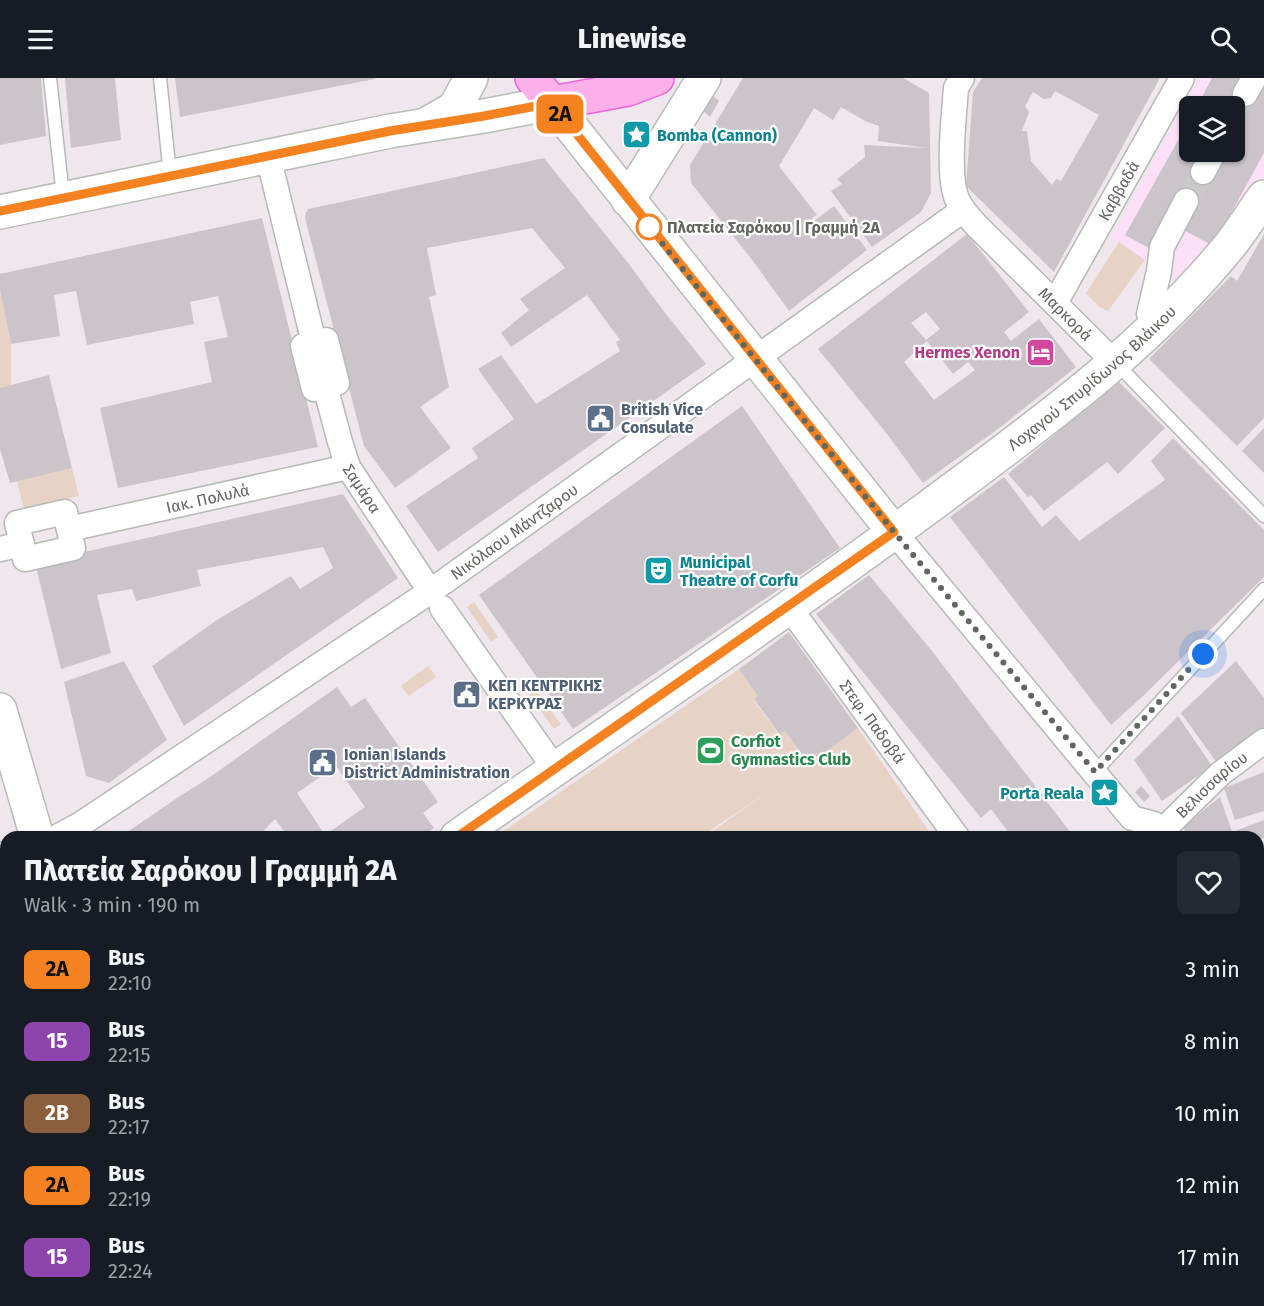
<!DOCTYPE html>
<meta charset="utf-8">
<style>
body{margin:0;font-family:"Fira Sans",sans-serif;background:#242831;color:#f1f3f6;height:100vh;display:flex;flex-direction:column;font-size:22px;white-space:nowrap}
*{box-sizing:border-box;margin:0}
p{font-size:20px;color:#9ea1a6}
.icon{flex:none;width:33px;height:33px;fill:none;stroke:currentColor;stroke-width:2;stroke-linecap:round;stroke-linejoin:round}
.map{position:relative;flex:1;overflow:hidden}
.drawer{position:absolute;left:0px;top:753px;width:1264px;height:476px;display:flex;flex-direction:column;background:#171b24;border-radius:18px 18px 0 0;box-shadow:0 2px 4px #0004}
.drawer>*{flex:none}
.badge{padding:0 12px;border-radius:9px;font-size:21px;line-height:39px}
.controls{position:absolute;left:1179px;top:18px;display:grid;gap:12px}
.controls a{display:grid;place-items:center;width:66px;height:66px;border-radius:9px;background:#171b24;box-shadow:0 2px 4px #0004;font-size:30px}
.you{position:absolute;width:30px;height:30px;margin:-15px;border:4px solid #fff;border-radius:50%;background:#1a73e8;box-shadow:0 0 0 9px #1a73e833}
.map>.badge{position:absolute;translate:-50% -50%;box-shadow:0 0 0 3px #fff}
.round{display:grid;place-items:center;flex:none;width:63px;height:63px;border-radius:9px;background:#242831}
.summary{display:flex;align-items:center;justify-content:space-between;height:102px;padding:0 24px}
h1{font-size:28px;font-weight:800;line-height:45px}
ul{padding:0;list-style:none}
li{display:flex;align-items:center;gap:18px;height:72px;padding:0 24px}
li div{flex:1}
li b{display:block;font-size:22px}
li em{font-style:normal}
li .badge{min-width:66px;font-weight:700;text-align:center}
header{display:flex;justify-content:space-between;align-items:center;height:78px;padding:0 24px;background:#171b24;font-size:27px;font-weight:800}
.map>svg:first-child{display:block}
</style>
<header><svg class="icon" aria-label="menu" viewBox="0 0 24 24"><path d="M4 6h16M4 12h16M4 18h16"/></svg>Linewise<svg class="icon" aria-label="search" viewBox="0 0 24 24"><circle cx="10" cy="10" r="6"/><path d="M15 15l6 6"/></svg></header>
<div class="map">
<svg width="1264" height="1228" viewBox="0 0 1264 1228">
<rect width="100%" height="100%" fill="#f0e7ee"/>
<!-- commercial -->
<path fill="#fde0f8" fill-rule="evenodd" d="M1199 0H1264V97L1182 207 1111 160ZM1190 28H1234V74H1190Z"/>
<!-- green -->
<path fill="#e6d3c5" d="M1119 164 1145 182 1108 233 1099 229 1086 215Z
M0 212 11 266V308L0 310Z
M72 390 79 418 24 432 17 403Z
M474 524 498 559 491 564 467 529Z
M428 588 436 599 409 618 401 608Z
M739 591 758 618 754 622 779 657 785 653 809 686 858 650 933 759H704L769 713 700 759H495Z
M536 612 561 646 554 651 529 617Z
M22 1222H146L148 1228H18Z"/>
<!-- building -->
<path fill="#ccc4cb" fill-rule="evenodd" d="M0 0H41L46 58 0 67Z
M65 0H115L121 62 71 70Z
M175 0H375V1L180 39Z
M743 0H903L929 15 931 115 921 134 872 169 831 113 842 106 837 101 865 79 864 67 926 70 878 63 879 48 865 43 841 29 833 42 814 30 779 88 817 137 812 140 814 143 834 128 867 172 789 233 753 183 691 105 690 87Z
M982 0H1160L1054 194 966 108 973 14ZM1055 13 1099 37 1061 103 1056 101 1052 107 1031 83 1027 53H1022L1029 34 1025 28 1033 14 1044 21 1051 20Z
M1212 0H1264V75L1213 168 1182 151 1154 173 1125 157 1190 41V74H1234V51L1237 46 1234 45V28H1197Z
M713 18 719 23 710 39 703 33Z
M544 80 629 186 662 231 706 286 438 474 406 428 478 380 472 370 514 341 478 291 501 277 536 326 620 273 616 264 620 262 587 217 511 269 501 255 529 232 520 221 565 190 532 150 427 170 436 217 429 219 449 309 420 329 451 370 395 410 364 368 305 140 306 135 308 131 341 124Z
M262 140 318 369 118 410 100 330 212 304 204 264 228 259 218 218 190 224 194 246 87 267 76 213 54 217 60 258 11 266 0 212V196Z
M967 156 1029 234 1004 254 1011 263 1039 241 1076 289 1002 348 923 405 887 356 818 271ZM926 234 940 251 926 262 953 296 968 284 975 292 934 322 904 284 927 263 911 245Z
M1264 156V340L1237 368 1149 281 1231 198 1237 203Z
M49 297 72 390 10 405 0 371V310Z
M1118 303 1165 350 1118 396 1107 384 1044 433 1031 417 1028 419 1008 396Z
M742 328 840 470 573 651 479 517Z
M1264 350V395L1242 373Z
M1173 360 1264 452V499L1143 618 1111 647 950 439 1004 399 1042 449 1056 437 1079 463 1165 402 1151 383Z
M343 416 398 500 184 648 152 588 217 542 291 498 300 511 333 490 323 469 197 492 201 508 136 523 132 511 97 517 111 575 61 591 35 485Z
M869 497 932 573 1074 759H1012L991 731 981 740 816 536Z
M789 554 858 650 809 686 785 653 780 657 754 621 758 618 739 591Z
M124 583 167 662 109 705 86 698 64 604Z
M1236 583 1264 620V653L1220 689 1181 635Z
M337 609 351 629 365 620 438 724 423 735 434 750 421 759H273L284 753 275 741 258 759H120L177 720 210 699ZM336 688 365 729 325 757 297 715Z
M1178 638 1212 688 1162 723 1134 682Z
M1264 694V733L1235 742 1224 710Z
M1141 708 1150 718 1144 724 1135 714Z
M1220 719 1234 759H1189L1183 749Z
M1264 742V760L1258 762V759H1237L1235 753Z
M1264 769V825L1258 828V772Z
M1264 842V898L1262 899 1258 893V844Z
M0 871 6 892V968L0 969Z
M6 995V1045L0 1051V996Z
M1264 1070V1168L1258 1172V1074Z
M146 1222H373L375 1228H148Z
M415 1222H520V1223L505 1228H417Z
M779 1222H848L852 1227 771 1228Z
M888 1222H947L950 1228H885L883 1226Z
M968 1222H1078L1088 1228H971Z
M1180 1222H1226L1222 1228H1175Z"/>
<g fill="none" stroke-linecap="round" stroke-linejoin="round">
<!-- street-tunnel -->
<path stroke="#ccc7ca" stroke-width="24" stroke-dasharray="24 12" stroke-linecap="butt" d="M1234 35 1245 16
M1186 123 1203 94"/>
<defs>
<path id="lane" d="M50 0 63 118
M160 0 170 97
M1116 285 1264 438
M1095 694 1264 511
M955 1222 958 1228"/>
<g id="street">
<path id="s1" d="M962 0 956 10C954 37 947 98 957 121 961 131 969 139 976 147L1115 285"/>
<path d="M1245 16 1254 0"/>
<path d="M268 78 314 265"/>
<path d="M1203 94 1214 74"/>
<path id="s2" d="M1055 225 1182 0"/>
<path d="M1149 236 1159 193 1162 169 1186 123"/>
<path d="M326 262 337 305 314 311 303 268Z"/>
<path id="s3" d="M325 308 340 364 348 389 422 501"/>
<path d="M65 434 73 470 25 481 17 445Z"/>
<path id="s4" d="M69 451 348 389"/>
<path d="M894 454 1132 740 1154 746 1165 759"/>
<path d="M0 471 22 466"/>
<path id="s5" d="M789 529 957 759"/>
<path d="M442 530 555 691"/>
<path id="s6" d="M1162 753 1220 696 1264 663"/>
<path id="s7" d="M57 759 81 746 431 513 963 132"/>
<path d="M0 777 6 776"/>
<path d="M1258 929 1264 939"/>
<path d="M706 1222 710 1228"/>
<path d="M573 1228 587 1222"/>
<path d="M753 1228 763 1222"/>
</g>
<g id="secondary">
<path d="M427 46 455 30 471 0"/>
<path d="M628 122 704 0"/>
<path d="M0 134 390 53 484 38 552 25 894 454"/>
<path d="M0 632 37 759"/>
<path id="s8" d="M457 759C615 649 775 542 930 428 1037 348 1147 270 1231 166 1243 151 1253 134 1264 119"/>
<path d="M0 1190 6 1184"/>
</g>
<path id="primary" d="M532 0 552 25 628 11 657 0"/>
</defs>
<!-- lane casing -->
<use href="#lane" stroke="#b4bbb5" stroke-width="15"/>
<!-- street casing -->
<use href="#street" stroke="#b4bbb5" stroke-width="27"/>
<!-- secondary casing -->
<use href="#secondary" stroke="#b6beb6" stroke-width="36"/>
<!-- primary casing -->
<use href="#primary" stroke="#ed64db" stroke-width="36"/>
<!-- lane -->
<use href="#lane" stroke="#fff" stroke-width="12"/>
<!-- street -->
<use href="#street" stroke="#fff" stroke-width="24"/>
<!-- secondary -->
<use href="#secondary" stroke="#fff" stroke-width="33"/>
<!-- primary -->
<use href="#primary" stroke="#fcb0e9" stroke-width="33"/>
</g>
<g fill="none" stroke-linecap="round" stroke-linejoin="round">
<defs>
<path id="line" d="M0 133 390 53 484 38 552 25 894 454 457 759"/>
</defs>
<!-- line casing -->
<use href="#line" stroke="#fff" stroke-width="14"/>
<!-- line -->
<use href="#line" stroke="#f58220" stroke-width="9"/>
<!-- walk -->
<path stroke="#5f675f" stroke-width="6" stroke-dasharray="0 10.8" d="M649 149 894 454 1095 694 1203 576"/>
</g>
<!-- icons -->
<defs>
<symbol id="sight-square" viewBox="-11 -11 22 22"><rect x="-9" y="-9" width="18" height="18" rx="4" fill="#0f9aa8" stroke="#fff"/><path d="M0-6L1.8-2.2L6-1.7L2.9 1.2L3.7 5.4L0 3.3L-3.7 5.4L-2.9 1.2L-6-1.7L-1.8-2.2Z" fill="#fff"/></symbol>
<symbol id="hotel-square" viewBox="-11 -11 22 22"><rect x="-9" y="-9" width="18" height="18" rx="4" fill="#d1479c" stroke="#fff"/><path d="M-6-4.5h1.5V1H6V5H4.5V3h-9V5H-6ZM-4 0a1.8 1.8 0 1 1 3.6 0ZM.5 0V-2.5h3Q6-2.5 6 0Z" fill="#fff"/></symbol>
<symbol id="civic-square" viewBox="-11 -11 22 22"><rect x="-9" y="-9" width="18" height="18" rx="4" fill="#5c6f8a" stroke="#fff"/><path d="M-.6-6.5H3V-4.5H.6V-3L4-1V1h2V6H-6V1h2V-1L-.6-3ZM-1.2 2.5V6h2.4V2.5Z" fill="#fff"/></symbol>
<symbol id="theatre-square" viewBox="-11 -11 22 22"><rect x="-9" y="-9" width="18" height="18" rx="4" fill="#0f9aa8" stroke="#fff"/><path d="M-5-5.5Q0-4 5-5.5V0Q5 5 0 6Q-5 5-5 0ZM-3.3-2.5H-1v1.5H-3.3ZM1-2.5H3.3v1.5H1ZM-2.8 1Q0 5.5 2.8 1Z" fill="#fff"/></symbol>
<symbol id="stadium-square" viewBox="-11 -11 22 22"><rect x="-9" y="-9" width="18" height="18" rx="4" fill="#2e9e5b" stroke="#fff"/><path d="M0-5a6.5 5 0 1 0 0 10a6.5 5 0 1 0 0-10ZM-3.5-1.8h7v3.6h-7Z" fill="#fff"/></symbol>
</defs>
<g fill-rule="evenodd">
<use href="#sight-square" x="620" y="40" width="33" height="33"/>
<use href="#hotel-square" x="1024" y="258" width="33" height="33"/>
<use href="#civic-square" x="584" y="324" width="33" height="33"/>
<use href="#theatre-square" x="642" y="476" width="33" height="33"/>
<use href="#civic-square" x="450" y="600" width="33" height="33"/>
<use href="#stadium-square" x="694" y="656" width="33" height="33"/>
<use href="#civic-square" x="306" y="668" width="33" height="33"/>
<use href="#sight-square" x="1088" y="698" width="33" height="33"/>
</g>
<!-- markers -->
<circle fill="#fff" stroke="#f58220" stroke-width="3" cx="649" cy="149" r="12"/>
<g text-anchor="middle" dominant-baseline="central" stroke-width="4.5" stroke-linejoin="round" paint-order="stroke">
<!-- culture labels -->
<g font-size="16" font-weight="bold" fill="#0d838f" stroke="#fff" text-anchor="start">
<text x="657" y="57">Bomba (Cannon)</text>
<text x="680" y="484">Municipal<tspan x="680" dy="18">Theatre of Corfu</tspan></text>
<text x="1084" y="715" text-anchor="end">Porta Reala</text>
</g>
<!-- street labels -->
<g font-size="16" fill="#5f675f" stroke="#fff">
<text stroke="none"><textPath href="#s2" startOffset="129">Καββαδά</textPath></text>
<text stroke="none"><textPath href="#s1" startOffset="282">Μαρκορά</textPath></text>
<text stroke="none"><textPath href="#s8" startOffset="784">Λοχαγού Σπυρίδωνος Βλάικου</textPath></text>
<text stroke="none"><textPath href="#s3" startOffset="110">Σαμάρα</textPath></text>
<text stroke="none"><textPath href="#s4" startOffset="142">Ιακ. Πολυλά</textPath></text>
<text stroke="none"><textPath href="#s7" startOffset="550">Νικόλαου Μάντζαρου</textPath></text>
<text stroke="none"><textPath href="#s5" startOffset="142">Στεφ. Παδοβά</textPath></text>
<text stroke="none"><textPath href="#s6" startOffset="68">Βελισσαρίου</textPath></text>
</g>
<!-- stop labels -->
<g font-size="16" font-weight="bold" fill="#5f675f" stroke="#fff" text-anchor="start">
<text x="667" y="149">Πλατεία Σαρόκου | Γραμμή 2Α</text>
</g>
<!-- hotel labels -->
<g font-size="16" font-weight="bold" fill="#b23c85" stroke="#fff" text-anchor="end">
<text x="1020" y="274">Hermes Xenon</text>
</g>
<!-- service labels -->
<g font-size="16" font-weight="bold" fill="#4e5e75" stroke="#fff" text-anchor="start">
<text x="621" y="331">British Vice<tspan x="621" dy="18">Consulate</tspan></text>
<text x="488" y="607">ΚΕΠ ΚΕΝΤΡΙΚΗΣ<tspan x="488" dy="18">ΚΕΡΚΥΡΑΣ</tspan></text>
<text x="344" y="676">Ionian Islands<tspan x="344" dy="18">District Administration</tspan></text>
</g>
<!-- leisure labels -->
<g font-size="16" font-weight="bold" fill="#27864d" stroke="#fff" text-anchor="start">
<text x="731" y="663">Corfiot<tspan x="731" dy="18">Gymnastics Club</tspan></text>
</g>
</g>
</svg>
<div class="controls">
<a><svg class="icon" aria-label="layers" viewBox="0 0 24 24"><path d="M12 4l9 5-9 5-9-5zM3 14l9 5 9-5"/></svg></a>
</div>
<div class="you" style="left:1203px;top:576px"></div>
<b class="badge" style="left:560px;top:36px;background:#f58220;color:#111">2Α</b>
<section class="drawer">
<div class="summary"><div><h1>Πλατεία Σαρόκου | Γραμμή 2Α</h1><p>Walk · 3 min · 190 m</p></div><a class="round"><svg class="icon" aria-label="heart" viewBox="0 0 24 24"><path d="M12 20l-8-8c-3-5 5-10 8-4 3-6 11-1 8 4z"/></svg></a></div>
<ul>
<li><span class="badge" style="background:#f58220;color:#111">2Α</span><div><b>Bus</b><p>22:10</p></div><em>3 min</em></li>
<li><span class="badge" style="background:#8e44ad;color:#fff">15</span><div><b>Bus</b><p>22:15</p></div><em>8 min</em></li>
<li><span class="badge" style="background:#8b5e3c;color:#fff">2B</span><div><b>Bus</b><p>22:17</p></div><em>10 min</em></li>
<li><span class="badge" style="background:#f58220;color:#111">2Α</span><div><b>Bus</b><p>22:19</p></div><em>12 min</em></li>
<li><span class="badge" style="background:#8e44ad;color:#fff">15</span><div><b>Bus</b><p>22:24</p></div><em>17 min</em></li>
</ul>
</section>
</div>
